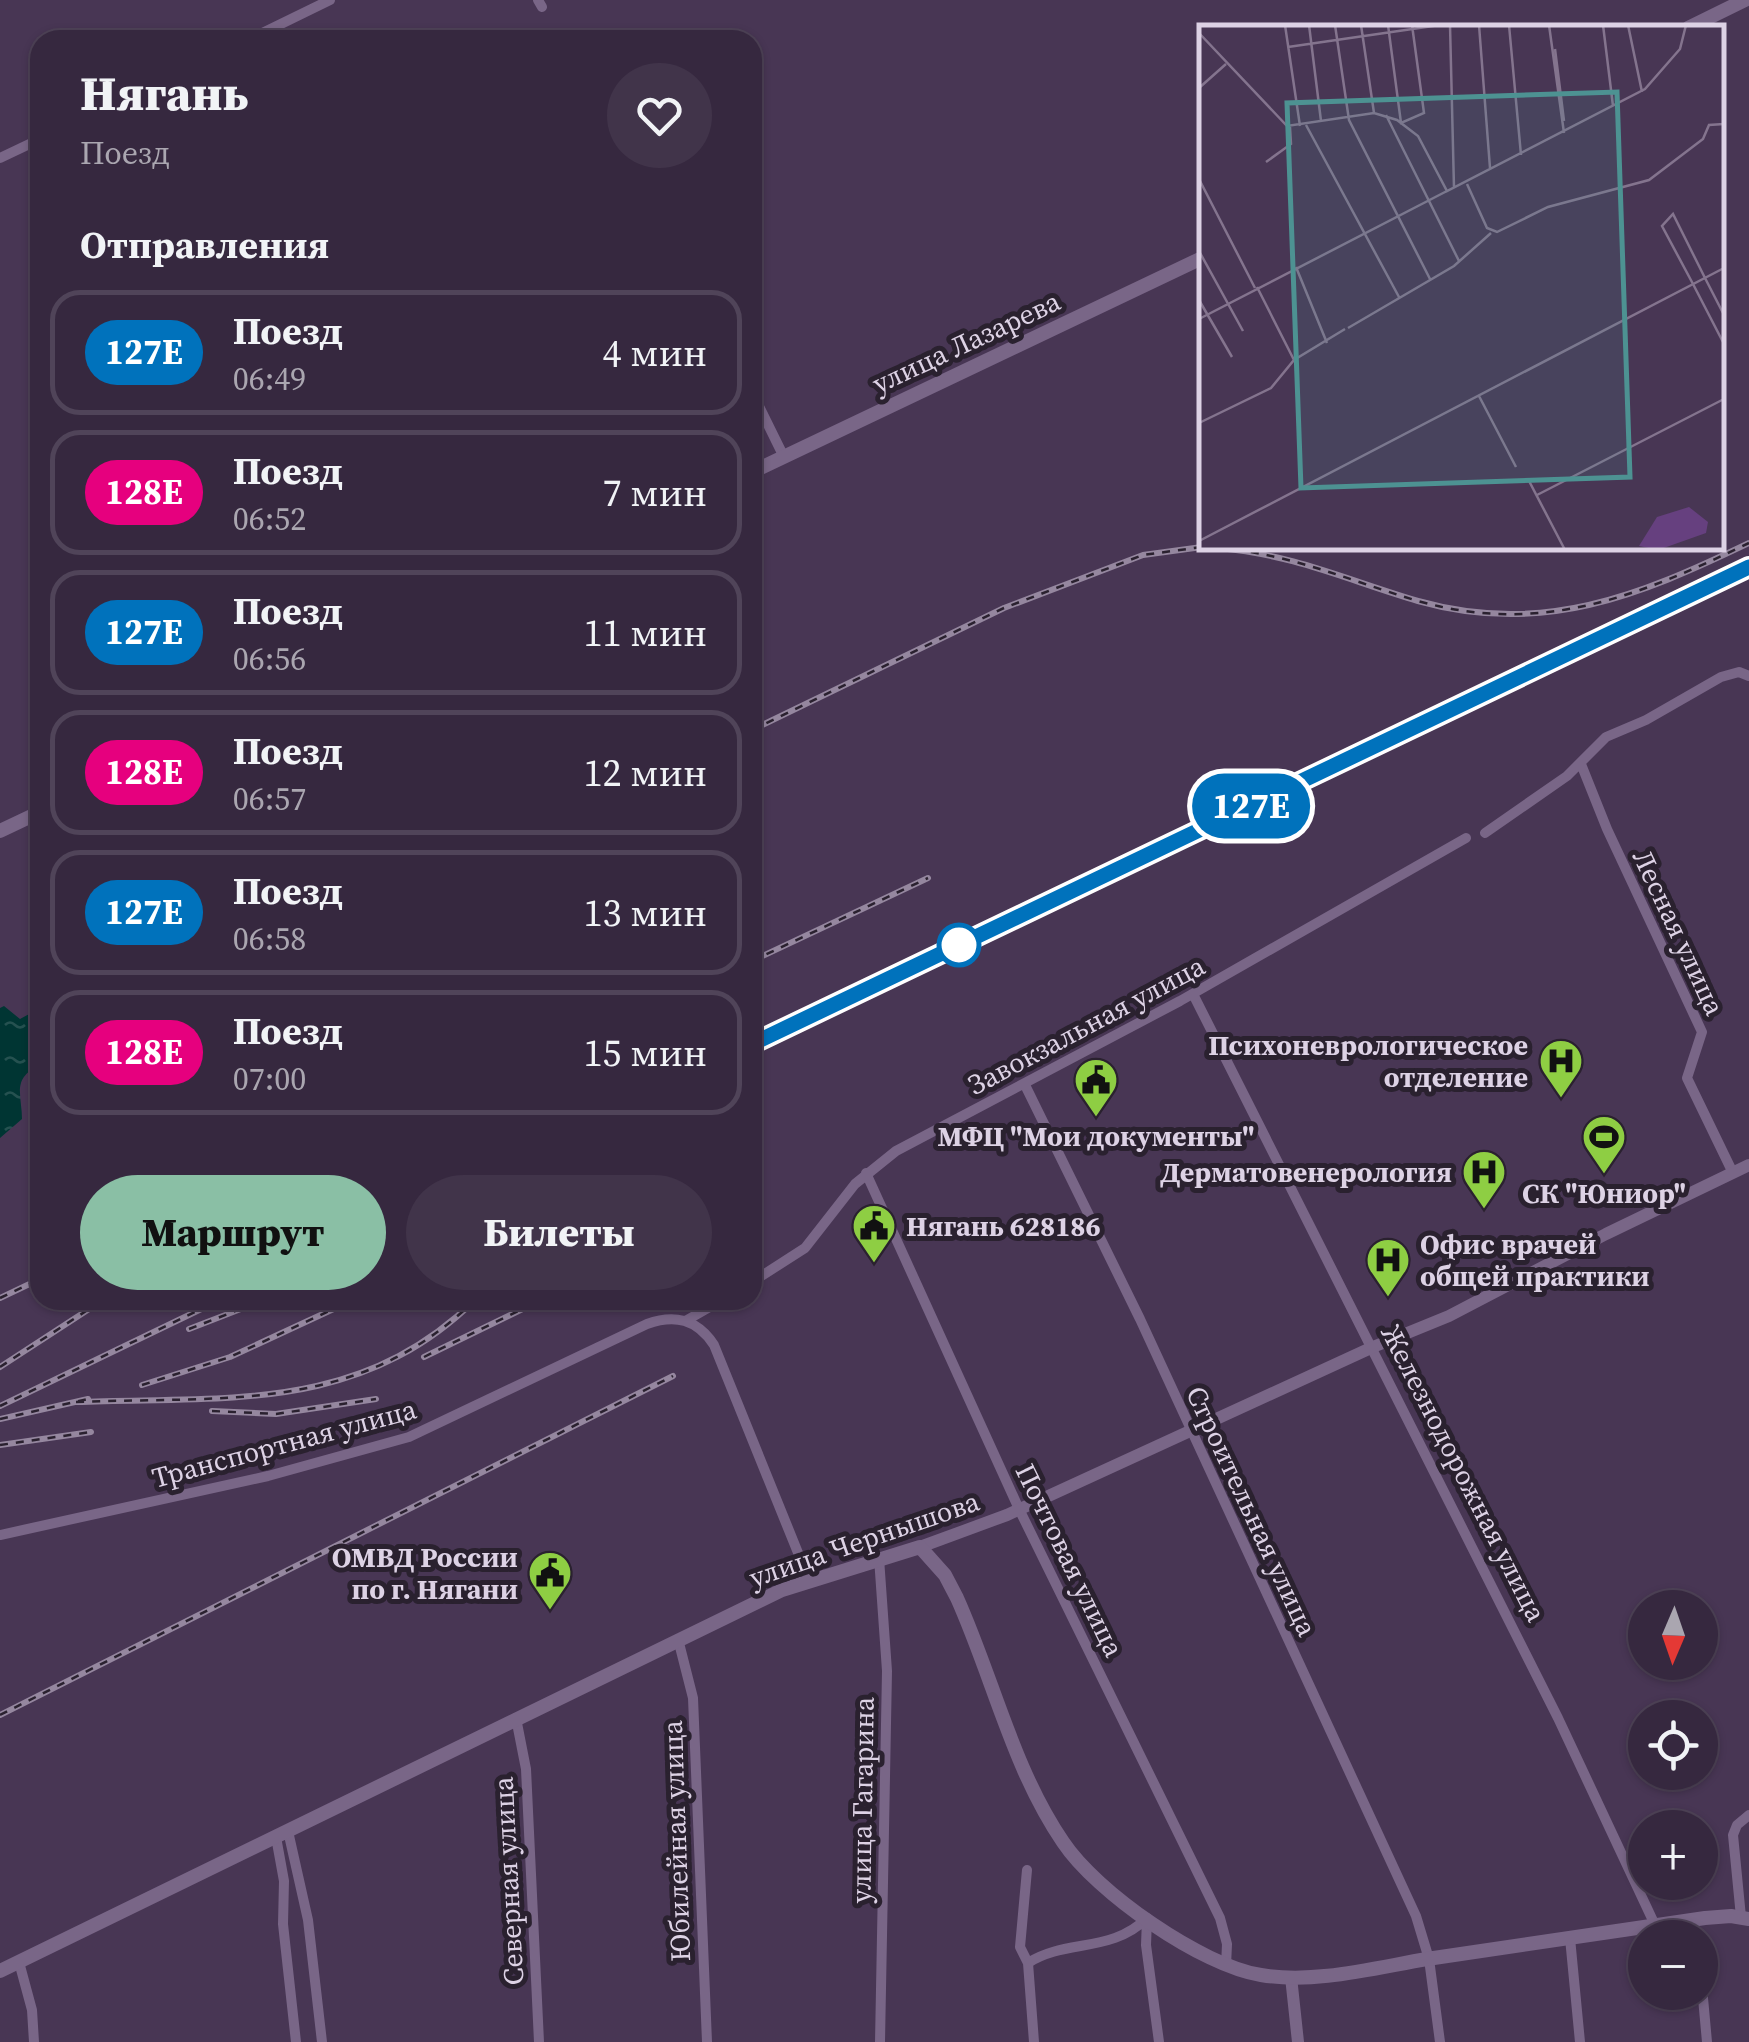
<!DOCTYPE html>
<html lang="ru">
<meta charset="utf-8">
<style>
body{margin:0;font-family:"Source Serif 4",serif;background:#41344a;color:#f1f3f6;height:100vh;display:flex;flex-direction:column;font-size:38px;white-space:nowrap}
*{box-sizing:border-box;margin:0}
p{font-size:32px;color:#aaa6b0}
.icon{flex:none;width:55px;height:55px;fill:none;stroke:currentColor;stroke-width:2;stroke-linecap:round;stroke-linejoin:round}
.map{position:relative;flex:1;overflow:hidden}
.sheet{position:absolute;left:30px;top:30px;width:732px;height:1280px;display:flex;flex-direction:column;background:#36283f;border-radius:30px;box-shadow:0 2px 8px #0004,0 0 0 2px #504459}
.sheet>*{flex:none}
.badge{padding:0 20px;border-radius:32px;font-size:35px;line-height:65px}
.needle{width:65px;rotate:182deg}
.fabs{position:absolute;left:1628px;top:1590px;display:grid;gap:20px}
.fabs a{display:grid;place-items:center;width:90px;height:90px;border-radius:50%;background:#36283f;box-shadow:0 2px 8px #0004,0 0 0 2px #504459;font-size:50px}
.map>.badge{position:absolute;translate:-50% -50%;box-shadow:0 0 0 5px #fff}
h2{padding:0 50px;font-size:38px;line-height:90px}
.round{display:grid;place-items:center;flex:none;width:105px;height:105px;border-radius:52px;background:#41344a}
.head{display:flex;align-items:center;justify-content:space-between;height:170px;padding:0 50px}
h1{font-size:48px;font-weight:800;line-height:75px}
.primary-button{display:flex;gap:20px;margin-top:auto;padding:20px 50px}
.primary-button a{flex:1;height:115px;border-radius:60px;background:#8abfa5;color:#111;font-size:40px;font-weight:800;line-height:115px;text-align:center}
.primary-button a+a{background:#41344a;color:#f1f3f6}
ul{padding:0;list-style:none}
li{display:flex;align-items:center;gap:30px;height:125px;margin:0 20px 15px;padding:0 30px;border:5px solid #504459;border-radius:30px}
li div{flex:1}
li b{display:block;font-size:38px}
li em{font-style:normal}
li .badge{min-width:110px;font-weight:700;text-align:center}
.map>svg:first-child{display:block}
</style>
<div class="map">
<svg width="1749" height="2042" viewBox="0 0 1749 2042">
<defs>
<pattern id="water-ripples" width="26" height="14" patternUnits="userSpaceOnUse" patternTransform="scale(2.5)"><rect width="26" height="14" fill="#003533"/><path d="M2 4q2-2 4 0t4 0M15 11q2-2 4 0t4 0" fill="none" stroke="#255150"/></pattern>
</defs>
<rect width="100%" height="100%" fill="#483654"/>
<!-- water -->
<path fill="url(#water-ripples)" d="M4 1006 20 1019 31 1013C45 1025 40 1048 40 1066 11 1077 22 1096 22 1119L0 1138V1008Z"/>
<g fill="none" stroke-linecap="round" stroke-linejoin="round">
<!-- minor -->
<path stroke="#796687" stroke-width="10" d="M538 0 542 7
M248 40 330 0
M0 158 40 139
M752 392 784 457
M1581 764 1607 829 1702 1032 1687 1078 1733 1173
M1485 833 1567 776 1606 737 1646 720 1721 677 1739 672 1749 676
M1193 994 1558 1718 1655 1925
M1025 1085 1140 1319 1416 1916 1429 1959 1440 2042
M866 1173 1019 1509 1220 1918 1227 1944 1226 1966
M752 1282 805 1248 855 1184 896 1151 1180 1001 1466 838
M687 1320 722 1300
M0 1535 268 1476 409 1437 647 1324C675 1314 697 1319 714 1345L809 1580
M879 1558 887 1671 880 2042
M678 1639 693 1698 707 2042
M516 1718 526 1769 539 2042
M288 1831 308 1920 322 2042
M276 1837 284 1881 283 1924 296 2042
M1027 1870 1020 1947 1028 1963
M1741 1917 1733 1835 1737 1825 1749 1815
M1147 1919 1146 1945 1159 2042
M1687 1921 1693 1938
M1570 1938 1580 2042
M19 1962 32 2010 34 2042
M1700 1965 1707 2042
M1034 2042 1028 1963C1065 1939 1112 1953 1147 1918"/>
<!-- tertiary -->
<path stroke="#796687" stroke-width="12" d="M920 1547 1007 1515 1373 1347 1449 1316 1606 1234 1749 1165
M1291 1977 1298 2042"/>
<!-- secondary -->
<path stroke="#796687" stroke-width="14" d="M1688 28 1745 0
M752 472 1202 258
M0 831 40 812
M0 1971 782 1590 920 1547 945 1575 957 1598C993 1678 1013 1769 1063 1842 1096 1892 1202 1966 1261 1975 1315 1984 1374 1968 1427 1959 1520 1945 1613 1932 1705 1918L1731 1916 1749 1919"/>
<defs>
<path id="rail" d="M1219 548C1295 555 1347 580 1418 601 1542 636 1639 596 1749 543
M752 730 1004 608 1143 555 1202 547
M752 961 928 878
M752 1044 1749 567
M0 1298 40 1279
M189 1329 264 1300
M424 1357 541 1300
M0 1367 103 1300
M142 1385 230 1357 353 1300
M76 1402C226 1396 358 1414 475 1300
M0 1406 220 1300
M212 1411 276 1414 376 1399
M0 1419 88 1399
M0 1445 91 1432
M0 1715 673 1376"/>
</defs>
<!-- rail casing -->
<use href="#rail" stroke="#95879f" stroke-width="6"/>
<!-- rail -->
<use href="#rail" stroke="#2a212f" stroke-width="2.5" stroke-dasharray="8" stroke-linecap="butt"/>
</g>
<g fill="none" stroke-linecap="round" stroke-linejoin="round">
<defs>
<path id="line" d="M752 1044 1749 567"/>
</defs>
<!-- line casing -->
<use href="#line" stroke="#fff" stroke-width="22"/>
<!-- line -->
<use href="#line" stroke="#0072bc" stroke-width="15"/>
</g>
<!-- icons -->
<defs>
<symbol id="hospital-pin" viewBox="-11 -11 22 30"><path d="M0 17L-7.5 6A9.5 9.5 0 1 1 7.5 6Z" fill="#8ece43" stroke="#2a212f"/><path d="M-5-5h3v3.5h4V-5h3V5h-3V1.5h-4V5h-3Z" fill="#111"/></symbol>
<symbol id="civic-pin" viewBox="-11 -11 22 30"><path d="M0 17L-7.5 6A9.5 9.5 0 1 1 7.5 6Z" fill="#8ece43" stroke="#2a212f"/><path d="M-.6-6.5H3V-4.5H.6V-3L4-1V1h2V6H-6V1h2V-1L-.6-3ZM-1.2 2.5V6h2.4V2.5Z" fill="#111"/></symbol>
<symbol id="stadium-pin" viewBox="-11 -11 22 30"><path d="M0 17L-7.5 6A9.5 9.5 0 1 1 7.5 6Z" fill="#8ece43" stroke="#2a212f"/><path d="M0-5a6.5 5 0 1 0 0 10a6.5 5 0 1 0 0-10ZM-3.5-1.8h7v3.6h-7Z" fill="#111"/></symbol>
</defs>
<g fill-rule="evenodd">
<use href="#hospital-pin" x="1536" y="1036" width="50" height="68"/>
<use href="#civic-pin" x="1071" y="1055" width="50" height="68"/>
<use href="#stadium-pin" x="1579" y="1112" width="50" height="68"/>
<use href="#hospital-pin" x="1459" y="1147" width="50" height="68"/>
<use href="#civic-pin" x="849" y="1201" width="50" height="68"/>
<use href="#hospital-pin" x="1363" y="1235" width="50" height="68"/>
<use href="#civic-pin" x="525" y="1548" width="50" height="68"/>
</g>
<!-- markers -->
<circle fill="#fff" stroke="#0072bc" stroke-width="5" cx="959" cy="945" r="20"/>
<g text-anchor="middle" dominant-baseline="central" stroke-width="10" stroke-linejoin="round" paint-order="stroke">
<!-- street labels -->
<g font-size="28" fill="#ddd2e5" stroke="#2a212f">
<text transform="translate(966 342) rotate(-25)">улица Лазарева</text>
<text transform="translate(1679 932) rotate(65)">Лесная улица</text>
<text transform="translate(1086 1025) rotate(-28)">Завокзальная улица</text>
<text transform="translate(284 1443) rotate(-15)">Транспортная улица</text>
<text transform="translate(1464 1473) rotate(63)">Железнодорожная улица</text>
<text transform="translate(1252 1511) rotate(65)">Строительная улица</text>
<text transform="translate(864 1539) rotate(-19)">улица Чернышова</text>
<text transform="translate(1070 1560) rotate(64)">Почтовая улица</text>
<text transform="translate(862 1800) rotate(-89)">улица Гагарина</text>
<text transform="translate(676 1841) rotate(-92)">Юбилейная улица</text>
<text transform="translate(508 1881) rotate(-93)">Северная улица</text>
</g>
<!-- poi labels -->
<g font-size="28" font-weight="bold" fill="#ddd2e5" stroke="#2a212f" text-anchor="end">
<text x="1528" y="1045">Психоневрологическое<tspan x="1528" dy="32">отделение</tspan></text>
<text x="1096" y="1136" text-anchor="middle">МФЦ "Мои документы"</text>
<text x="1452" y="1172">Дерматовенерология</text>
<text x="1604" y="1193" text-anchor="middle">СК "Юниор"</text>
<text x="906" y="1226" text-anchor="start">Нягань 628186</text>
<text x="1420" y="1244" text-anchor="start">Офис врачей<tspan x="1420" dy="32">общей практики</tspan></text>
<text x="518" y="1557">ОМВД России<tspan x="518" dy="32">по г. Нягани</tspan></text>
</g>
</g>
<!-- overview -->
<g transform="translate(1199 25)">
<rect width="525" height="525" fill="#483654"/>
<path d="M490 482 509 497 507 508 459 525 440 521 458 492Z" fill="#66407f"/>
<path fill="none" stroke="#84748e" stroke-width="2.5" d="M86 0 101 101M110 0 122 96M136 0 150 95 231 254M162 0 175 88M189 0 202 98 225 88 213 0M251 0 255 163M280 0 291 143M310 0 322 130M350 0 365 108M404 0 414 81M429 0 443 67M0 8 88 101 175 88 198 95 219 111 248 166 446 64 481 24 487 0M89 22 241 0M356 24 365 96M0 63 27 39M187 90 260 236M107 100 200 272M67 137 92 119 91 102M0 154 56 263M268 159 288 203 298 207 349 182 450 155 504 114 510 100 525 99M0 226 44 306M97 242 128 318M506 253 525 290M494 259 463 201 474 189 506 253M494 259 525 319M58 262 95 335M0 275 33 332M0 294 248 166M149 303 255 241 292 208M280 371 317 442M0 398 72 363 95 335 146 304M329 454 366 525M338 470 525 374M0 516 525 243"/>
<path fill="#4d9292" fill-opacity="0.15" stroke="#4d9292" stroke-width="5" d="M418 67 431 452 102 463 88 78Z"/>
<rect width="525" height="525" fill="none" stroke="#ddd2e5" stroke-width="5"/>
</g>
</svg>
<div class="fabs">
<a><svg class="needle" viewBox="-14 -14 28 28"><path d="M0-13l5 13h-10z" fill="#e53935"/><path d="M0 13l5-13h-10z" fill="#aaa6b0"/></svg></a>
<a><svg class="icon" aria-label="locate" viewBox="0 0 24 24"><circle cx="12" cy="12" r="6"/><path d="M12 2v4M12 18v4M2 12h4M18 12h4"/></svg></a>
<a>+</a>
<a>−</a>
</div>
<b class="badge" style="left:1251px;top:806px;background:#0072bc;color:#fff">127Е</b>
<section class="sheet">
<div class="head"><div><h1>Нягань</h1><p>Поезд</p></div><a class="round"><svg class="icon" aria-label="heart" viewBox="0 0 24 24"><path d="M12 20l-8-8c-3-5 5-10 8-4 3-6 11-1 8 4z"/></svg></a></div>
<h2>Отправления</h2>
<ul>
<li><span class="badge" style="background:#0072bc;color:#fff">127Е</span><div><b>Поезд</b><p>06:49</p></div><em>4 мин</em></li>
<li><span class="badge" style="background:#e6007e;color:#fff">128Е</span><div><b>Поезд</b><p>06:52</p></div><em>7 мин</em></li>
<li><span class="badge" style="background:#0072bc;color:#fff">127Е</span><div><b>Поезд</b><p>06:56</p></div><em>11 мин</em></li>
<li><span class="badge" style="background:#e6007e;color:#fff">128Е</span><div><b>Поезд</b><p>06:57</p></div><em>12 мин</em></li>
<li><span class="badge" style="background:#0072bc;color:#fff">127Е</span><div><b>Поезд</b><p>06:58</p></div><em>13 мин</em></li>
<li><span class="badge" style="background:#e6007e;color:#fff">128Е</span><div><b>Поезд</b><p>07:00</p></div><em>15 мин</em></li>
</ul>
<div class="primary-button"><a>Маршрут</a><a>Билеты</a></div>
</section>
</div>
